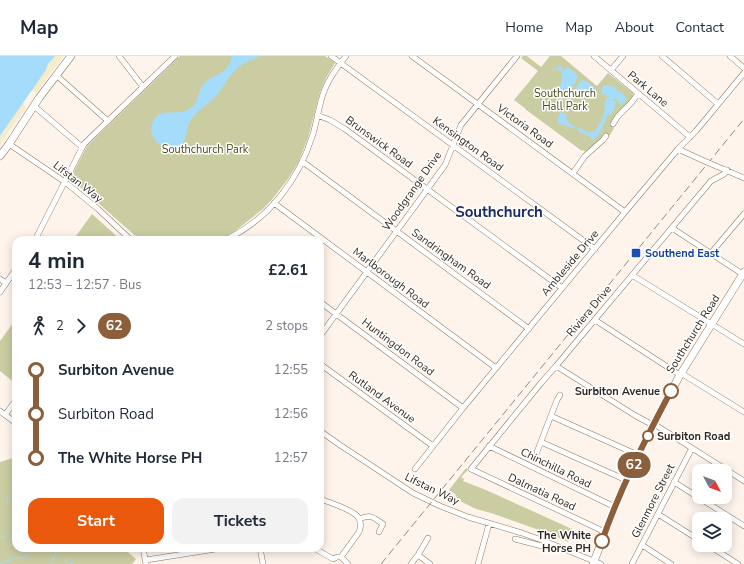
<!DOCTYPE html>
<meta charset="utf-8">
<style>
body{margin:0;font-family:"Nunito Sans",sans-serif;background:#f2f2f3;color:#1f2937;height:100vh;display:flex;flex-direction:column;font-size:15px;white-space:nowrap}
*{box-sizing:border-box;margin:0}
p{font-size:13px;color:#747a83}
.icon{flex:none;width:22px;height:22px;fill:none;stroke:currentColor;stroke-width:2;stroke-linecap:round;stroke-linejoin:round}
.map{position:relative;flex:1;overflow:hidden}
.sheet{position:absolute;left:12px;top:180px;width:312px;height:316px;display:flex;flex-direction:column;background:#fff;border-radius:12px;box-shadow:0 2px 10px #0003}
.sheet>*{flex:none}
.badge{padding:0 8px;border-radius:13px;font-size:14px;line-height:26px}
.needle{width:26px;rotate:131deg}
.controls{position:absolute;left:692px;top:408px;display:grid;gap:8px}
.controls a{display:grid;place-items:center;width:40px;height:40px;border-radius:8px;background:#fff;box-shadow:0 2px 10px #0003;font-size:20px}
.map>.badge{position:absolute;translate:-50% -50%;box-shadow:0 0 0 2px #fff}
.legs{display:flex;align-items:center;gap:6px;height:44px;padding:0 16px;font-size:13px}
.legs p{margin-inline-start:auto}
.overview{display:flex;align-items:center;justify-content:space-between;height:68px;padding:0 16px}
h1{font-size:22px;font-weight:700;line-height:30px}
.primary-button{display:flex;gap:8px;margin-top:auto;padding:8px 16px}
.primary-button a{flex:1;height:46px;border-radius:12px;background:#ea580c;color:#fff;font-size:16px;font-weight:700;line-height:46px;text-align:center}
.primary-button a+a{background:#f2f2f3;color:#1f2937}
ul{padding:0 16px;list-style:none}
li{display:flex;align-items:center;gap:14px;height:44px;font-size:15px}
li i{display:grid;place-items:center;width:6px;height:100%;margin:0 5px;background:currentColor}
li i::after{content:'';width:10px;height:10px;margin:-5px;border:3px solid;border-radius:50%;background:#fff}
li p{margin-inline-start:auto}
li:first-child i{background:linear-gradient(#0000 50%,currentColor 0)}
li:last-child i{background:linear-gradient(currentColor 50%,#0000 0)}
header{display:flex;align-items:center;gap:24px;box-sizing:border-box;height:56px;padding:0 20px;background:#fff;border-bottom:1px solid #e0e1e3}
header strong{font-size:19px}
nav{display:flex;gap:22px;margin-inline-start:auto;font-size:14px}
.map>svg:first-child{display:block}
</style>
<header>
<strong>Map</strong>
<nav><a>Home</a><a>Map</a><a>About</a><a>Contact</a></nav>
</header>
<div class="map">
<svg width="744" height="508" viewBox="0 0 744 508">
<rect width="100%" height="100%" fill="#fff4eb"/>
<!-- green -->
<path fill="#cacda2" d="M180 0H325L335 7 326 22 320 36 308 82 298 107 288 123 274 141 264 152 234 176 217 184H140L71 123V121L87 90Z
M523 0H527L541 11 550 0H561L597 30 608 17 633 37V41L617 58 610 68 614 72 610 79 606 78 587 97 583 94 582 95 525 53H526L514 44 538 15 521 2Z
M92 158 121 184H73Z
M16 263V328L0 315V285Z
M16 401V492H123L136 503 132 508H0V406Z
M466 412 468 414 461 421 464 423 463 425 486 434 572 473 568 486 553 479 491 457 476 453 458 444 455 438 449 434Z"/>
<!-- sand -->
<path fill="#f6ecc7" d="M0 0H63L36 37 33 34 31 36 29 34 22 45 24 47 23 48 26 51 0 89Z"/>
<!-- water -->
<path fill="#a6dcfb" d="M0 0H55L48 8 46 14 0 80Z
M232 0H261C253 3 245 6 239 11 228 19 224 32 214 42 205 51 192 57 188 70 186 75 186 83 183 87 171 105 139 80 156 61 164 53 179 59 188 54 199 48 197 37 203 29 213 16 227 22 232 0Z
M558 10 563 11 561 13 563 14 566 12 571 13 577 19C578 27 570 32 568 39L566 36 559 33 562 24V15L556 13 551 15 553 13 558 12Z
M582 24C588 25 595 31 597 36L596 39 593 40 586 38 577 40 573 38 579 27Z
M606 29C612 29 616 32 620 36V37H622L624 39 626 43 623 48 621 49 616 43H612L616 46 614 51 615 53 610 59 607 60 600 77 593 84 589 80 578 75V73L580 72 590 77 591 75H595L602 64 601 63C604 60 605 54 605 49L604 48 607 42 609 41 602 37 601 36 603 30Z
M561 56 567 59 566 62 568 66 575 71 577 73 560 68 557 66 560 57Z"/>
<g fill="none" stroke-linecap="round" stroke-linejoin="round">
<!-- stream -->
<path stroke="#a6dcfb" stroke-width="1" d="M7 449 8 442 16 429
M0 482C11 479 14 478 14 466
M65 504 73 508
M0 508 15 502 24 501 26 499 29 492
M51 508 58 492"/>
<defs>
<path id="minor" d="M119 0 143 31
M331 0 595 193
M412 0 625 156
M594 0 690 81
M662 0 718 48
M730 0 744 12
M611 14 623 0
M56 19 108 65
M34 50 82 91
M317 59 330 64 345 73 562 232
M613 68 618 60 631 47 638 38
M9 88 65 126 98 153 131 184
M678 93 702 104
M303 106 529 273
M716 110 744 122
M573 117 585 100 603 84 606 80
M274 147 496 312
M672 172 744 219
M35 184 84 88 175 0
M225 184C269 163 299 124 313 78 316 68 318 56 321 45 325 28 335 14 346 0
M711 197 744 158
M632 219 744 288
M0 223 6 227
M0 236 16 213
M320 246 463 352
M595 264 680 319
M320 280 445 109 461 69 517 0
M320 308 433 390
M556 310 636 360 653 369
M681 317 744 356
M0 355 16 367
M5 359 16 344
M551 360 638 399
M654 368 744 425
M320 375 340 389 413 437 440 450 468 461 522 477 547 486 601 508
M541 386 626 424
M489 390 615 451
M537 396 557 344 560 339
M415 413 463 352 625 156 678 93 696 75 744 17
M674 426 744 470
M658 458 699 484
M359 463C372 458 372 461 383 468L379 476
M605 476 471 413 541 327 556 310 711 125 724 118 727 114
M515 483 542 490H545L547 486
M642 489 671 508
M708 489 738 508
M143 492 146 508
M260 492 263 508
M314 492 333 503 337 501H341L359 476C361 471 361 465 358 461 353 454 329 446 320 443
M418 499 430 508
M341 501 348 508
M146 504 222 492
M411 508 418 499 428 482
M478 508 489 468
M632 508 692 392"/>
<path id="major" d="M0 100 9 88 39 42 71 0
M593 508 615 451 626 424 653 369 680 319 744 216"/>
</defs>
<!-- minor casing -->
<use href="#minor" stroke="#8f7763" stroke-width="6"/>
<!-- major casing -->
<use href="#major" stroke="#8f7763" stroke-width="8"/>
<!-- minor -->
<use href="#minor" stroke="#fff" stroke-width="5"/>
<!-- major -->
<use href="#major" stroke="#fff" stroke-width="7"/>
<!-- rail -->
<path stroke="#948a81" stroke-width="1" stroke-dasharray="8 4" stroke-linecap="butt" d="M381 508 744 63"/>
<defs>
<path id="minor-bridge" d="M702 104 716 110"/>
</defs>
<!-- minor-bridge casing -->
<use href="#minor-bridge" stroke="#8f7763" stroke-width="6" stroke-linecap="butt"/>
<!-- minor-bridge -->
<use href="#minor-bridge" stroke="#fff" stroke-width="5"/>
</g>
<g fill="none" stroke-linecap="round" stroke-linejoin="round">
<defs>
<path id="line-1" d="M602 485C620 433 645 384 671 335"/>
</defs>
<!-- line-1 casing -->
<use href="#line-1" stroke="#fff" stroke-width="9"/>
<!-- line-1 -->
<use href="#line-1" stroke="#8b5e3c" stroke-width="6"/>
</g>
<!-- markers -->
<rect fill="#1a4fb4" stroke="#fff" stroke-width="1.5" x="631" y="192" width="10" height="10" rx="2"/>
<g fill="#fff" stroke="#8b5e3c" stroke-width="2">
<circle cx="671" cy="335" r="7"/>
<circle cx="648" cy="380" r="5"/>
<circle cx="602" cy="485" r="7"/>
</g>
<g text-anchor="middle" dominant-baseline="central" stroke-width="3" stroke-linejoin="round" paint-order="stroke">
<!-- street labels -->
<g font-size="11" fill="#322820" stroke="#fff">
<text transform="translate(648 33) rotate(40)">Park Lane</text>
<text transform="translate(525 70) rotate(36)">Victoria Road</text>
<text transform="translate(379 86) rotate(36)">Brunswick Road</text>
<text transform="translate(468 88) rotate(36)">Kensington Road</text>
<text transform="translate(78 126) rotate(38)">Lifstan Way</text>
<text transform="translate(412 135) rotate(-55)">Woodgrange Drive</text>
<text transform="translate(451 203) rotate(36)">Sandringham Road</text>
<text transform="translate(570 207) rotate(-50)">Ambleside Drive</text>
<text transform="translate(391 222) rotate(37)">Marlborough Road</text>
<text transform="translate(589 255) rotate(-50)">Riviera Drive</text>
<text transform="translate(693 278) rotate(-58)">Southchurch Road</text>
<text transform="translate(398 291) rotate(37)">Huntingdon Road</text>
<text transform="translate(382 341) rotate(36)">Rutland Avenue</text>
<text transform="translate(556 412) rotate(26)">Chinchilla Road</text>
<text transform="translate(432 433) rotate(26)">Lifstan Way</text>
<text transform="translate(542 436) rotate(25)">Dalmatia Road</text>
<text transform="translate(653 445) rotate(-63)">Glenmore Street</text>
</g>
<!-- park labels -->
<g font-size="11" fill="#4c4d1b" stroke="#fff">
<text x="565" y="37">Southchurch<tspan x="565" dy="13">Hall Park</tspan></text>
<text x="205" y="93">Southchurch Park</text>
</g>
<!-- transit labels -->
<g font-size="11" font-weight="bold" fill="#164399" stroke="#fff" text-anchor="start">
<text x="645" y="197">Southend East</text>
</g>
<!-- stop labels -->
<g font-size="11" font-weight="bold" fill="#322820" stroke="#fff" text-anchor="end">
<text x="660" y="335">Surbiton Avenue</text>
<text x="657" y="380" text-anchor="start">Surbiton Road</text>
<text x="591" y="479">The White<tspan x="591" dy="13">Horse PH</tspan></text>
</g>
<!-- district labels -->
<g font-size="15" font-weight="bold" fill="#1a2b62" stroke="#fff">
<text x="499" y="156">Southchurch</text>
</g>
</g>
</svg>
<div class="controls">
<a><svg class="needle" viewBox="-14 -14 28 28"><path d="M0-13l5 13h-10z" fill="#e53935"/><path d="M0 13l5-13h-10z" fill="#747a83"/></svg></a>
<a><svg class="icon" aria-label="layers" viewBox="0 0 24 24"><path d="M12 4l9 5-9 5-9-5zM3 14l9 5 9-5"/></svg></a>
</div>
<b class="badge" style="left:634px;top:409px;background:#8b5e3c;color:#fff">62</b>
<section class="sheet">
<div class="overview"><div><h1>4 min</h1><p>12:53 – 12:57 · Bus</p></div><b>£2.61</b></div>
<div class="legs"><svg class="icon" aria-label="walk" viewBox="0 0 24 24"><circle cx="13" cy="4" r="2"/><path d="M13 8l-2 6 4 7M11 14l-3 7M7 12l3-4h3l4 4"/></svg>2<svg class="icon" aria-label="forward" viewBox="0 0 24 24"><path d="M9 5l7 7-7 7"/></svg><b class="badge" style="background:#8b5e3c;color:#fff">62</b><p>2 stops</p></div>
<ul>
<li><i style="color:#8b5e3c"></i><b>Surbiton Avenue</b><p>12:55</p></li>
<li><i style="color:#8b5e3c"></i><span>Surbiton Road</span><p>12:56</p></li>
<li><i style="color:#8b5e3c"></i><b>The White Horse PH</b><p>12:57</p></li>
</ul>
<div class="primary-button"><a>Start</a><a>Tickets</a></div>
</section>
</div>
